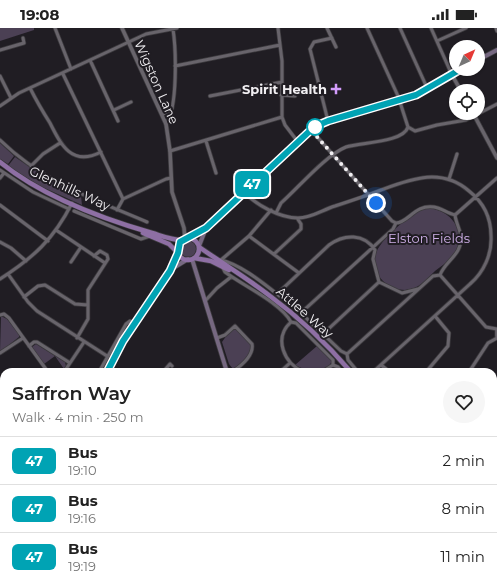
<!DOCTYPE html>
<meta charset="utf-8">
<style>
body{margin:0;font-family:Montserrat,sans-serif;background:#f6f6f6;color:#222;height:100vh;display:flex;flex-direction:column;font-size:15px;white-space:nowrap}
*{box-sizing:border-box;margin:0}
p{font-size:13px;color:#767676}
.icon{flex:none;width:22px;height:22px;fill:none;stroke:currentColor;stroke-width:2;stroke-linecap:round;stroke-linejoin:round}
.map{position:relative;flex:1;overflow:hidden}
.side{position:absolute;left:0px;top:340px;width:497px;height:220px;display:flex;flex-direction:column;background:#fff;border-radius:12px 12px 0 0;box-shadow:0 1px 3px #0004}
.side>*{flex:none}
.badge{padding:0 8px;border-radius:6px;font-size:14px;line-height:26px}
.needle{width:26px;rotate:44deg}
.buttons{position:absolute;left:449px;top:12px;display:grid;gap:8px}
.buttons a{display:grid;place-items:center;width:36px;height:36px;border-radius:50%;background:#fff;box-shadow:0 1px 3px #0004;font-size:20px}
.you{position:absolute;width:20px;height:20px;margin:-10px;border:3px solid #fff;border-radius:50%;background:#1a73e8;box-shadow:0 0 0 6px #1a73e833}
.map>.badge{position:absolute;translate:-50% -50%;box-shadow:0 0 0 2px #fff}
.round{display:grid;place-items:center;flex:none;width:42px;height:42px;border-radius:21px;background:#f6f6f6}
.summary{display:flex;align-items:center;justify-content:space-between;height:68px;padding:0 12px}
h1{font-size:19px;font-weight:600;line-height:30px}
ul{padding:0;list-style:none}
li{display:flex;align-items:center;gap:12px;height:48px;padding:0 12px;border-top:1px solid #e0e0e0}
li div{flex:1}
li b{display:block;font-size:15px}
li em{font-style:normal}
li .badge{min-width:44px;font-weight:700;text-align:center}
.status{display:flex;justify-content:space-between;align-items:center;height:28px;padding:0 20px;background:#fff;direction:ltr}
.status svg{height:11px;fill:currentColor}
.map>svg:first-child{display:block}
</style>
<div class="status"><b>19:08</b><svg viewBox="0 0 49 12"><path d="M0 12V9h3v3zM5 12V6h3v6zM10 12V3h3v9zM15 12V0h3v12zM26 1h20v11H26zM47 4h2v5h-2z"/></svg></div>
<div class="map">
<svg width="497" height="560" viewBox="0 0 497 560">
<rect width="100%" height="100%" fill="#201d23"/>
<!-- green -->
<path fill="#4b4054" d="M0 0H34V2L0 13Z
M0 115 14 128 8 136 0 131Z
M15 129 52 154 81 168 82 177 40 158 8 138Z
M427 180C450 181 467 202 455 225 451 233 442 237 435 243 426 252 419 261 405 262 397 262 389 259 383 253 364 233 379 216 395 201 405 192 413 184 427 180Z
M180 221a8 8 0 1 1 16 0a8 8 0 1 1-16 0Z
M1 288 7 291 19 306V309L0 324Z
M235 300 251 316 252 320 244 333 233 341 229 336 222 314 229 304Z
M36 316 65 334 66 338 64 341 55 328 44 336 32 319Z
M317 318 332 333 329 338C317 344 307 344 295 337Z
M497 382V436L493 435V389Z
M4 454V512L0 504V457Z
M76 556H300L304 560H80Z"/>
<g fill="none" stroke-linecap="round" stroke-linejoin="round">
<defs>
<path id="minor" d="M55 0 71 41
M278 0 282 33V89L285 97 298 114
M327 0 336 19
M367 0 398 68 408 99
M400 0 428 62
M431 0 452 47
M496 0 497 3
M437 13 466 0
M0 22 24 15 23 10
M90 32 118 93
M175 38 280 17
M63 46 123 171
M0 48 11 70
M30 60C36 72 43 84 50 95 61 117 72 139 101 124
M281 67 295 68
M210 68 282 54
M0 78 19 65 146 6 177 0
M114 82 131 74
M163 86 171 82
M328 93 310 21 314 14 332 10
M166 96C178 80 176 21 173 1
M408 99 415 103 437 97 466 92 497 76
M311 102 392 193 396 195
M0 112C43 154 93 171 147 194
M206 113 216 145
M170 123 282 89
M31 138 43 126 60 115
M0 142 33 164 69 181
M0 150 4 145
M449 151 457 126
M244 164C256 177 280 190 298 190 312 190 322 182 335 178 350 173 366 168 381 162 411 151 441 139 469 163 483 174 491 190 491 208 492 226 484 244 470 256L373 344
M0 177 48 213
M117 182 123 171 166 151 171 150
M74 183 141 211 150 208
M276 185 281 175C298 160 326 127 346 119 360 114 403 115 408 99
M455 187 497 150
M56 202 105 235
M249 208 299 245
M0 214 11 220 26 233
M274 226 301 201V196L297 190
M220 232C238 235 262 254 277 266 285 272 293 281 303 283L304 288 341 323 347 326 348 332 358 344
M221 232 249 208 271 182
M71 234 81 219
M223 240 225 244C242 257 281 275 291 294L296 295 333 332V337
M8 246 28 274 37 283 107 328
M440 247 486 299 497 301
M0 251C33 230 54 211 72 175
M277 266 329 217C344 206 364 205 375 222L373 231 379 254 402 265 418 261
M24 269 38 258 45 257 75 276 88 277
M206 272 217 260 231 249
M303 283 393 201 396 195C408 195 415 176 434 179 441 180 447 185 455 187 456 195 460 201 461 209 462 227 445 233 440 247L433 248 347 326
M0 287 4 286 9 290 48 344
M291 294C273 310 284 336 304 344
M323 306 379 254
M77 310 88 291V262L108 231 107 227 100 223 94 228
M217 310 225 307 235 298 252 316C254 327 241 338 232 344
M29 318 34 314H37L70 335
M0 325 23 310
M333 337 338 339 342 344
M381 337 390 344
M64 344 84 314
M99 344 126 296 130 293 135 296
M163 344 170 336 172 338
M280 344 290 335
M322 344 333 337
M426 344 448 318 449 305 435 288
M469 344 488 315 497 310
M493 364 497 365
M0 396 4 393
M0 432 4 429
M493 437 497 438
M493 476 497 469
M0 549 5 560
M416 556 417 560
M330 560 334 556"/>
<path id="tertiary" d="M122 0 166 96 170 123 172 164 184 200 185 211
M452 47 461 63
M473 85 497 130
M497 302V308
M493 385 497 378
M375 560 379 556"/>
<path id="secondary" d="M478 32 497 22
M187 210 206 200 314 99 328 93 416 67 461 41
M199 218 206 200
M192 231 227 344
M170 242 188 231
M107 344 123 313 170 243 178 225
M0 443 4 440
M307 556 310 560"/>
<path id="trunk" d="M0 134C43 169 100 190 152 205 162 208 171 212 182 212
M143 205 169 216 177 224
M177 221a11 11 0 1 1 22 0a11 11 0 1 1-22 0Z
M199 219C222 235 247 250 270 268 300 290 327 316 351 344
M194 230 211 233 229 242
M493 500 497 504"/>
</defs>
<!-- minor casing -->
<use href="#minor" stroke="#3d3b3f" stroke-width="4.5"/>
<!-- tertiary casing -->
<use href="#tertiary" stroke="#3d3b3f" stroke-width="5"/>
<!-- secondary casing -->
<use href="#secondary" stroke="#3d3b3f" stroke-width="5.5"/>
<!-- trunk casing -->
<use href="#trunk" stroke="#3d3b3f" stroke-width="6"/>
<!-- minor -->
<use href="#minor" stroke="#68646b" stroke-width="3"/>
<!-- tertiary -->
<use href="#tertiary" stroke="#68646b" stroke-width="3.5"/>
<!-- secondary -->
<use href="#secondary" stroke="#766881" stroke-width="4"/>
<!-- trunk -->
<use href="#trunk" stroke="#8e6fa4" stroke-width="4.5"/>
<defs>
<path id="rail" d="M493 512 497 507
M456 560 459 556"/>
</defs>
<!-- rail casing -->
<use href="#rail" stroke="#858287" stroke-width="2.5"/>
<!-- rail -->
<use href="#rail" stroke="#201d23" stroke-width="1" stroke-dasharray="3" stroke-linecap="butt"/>
</g>
<g fill="none" stroke-linecap="round" stroke-linejoin="round">
<defs>
<path id="line" d="M107 344 123 313 170 243 178 225 180 214 206 200 314 99 328 93 416 67 461 41"/>
</defs>
<!-- line casing -->
<use href="#line" stroke="#fff" stroke-width="9"/>
<!-- line -->
<use href="#line" stroke="#00a3b4" stroke-width="6"/>
<!-- walk -->
<path stroke="#f1eff2" stroke-width="4" stroke-dasharray="0 7.2" d="M315 99 311 102 376 175"/>
</g>
<!-- markers -->
<path fill="#d39cfc" stroke="#201d23" stroke-width="1.5" d="M334 55h4v4h4v4h-4v4h-4v-4h-4v-4h4z"/>
<circle fill="#fff" stroke="#00a3b4" stroke-width="2" cx="315" cy="99" r="8"/>
<g text-anchor="middle" dominant-baseline="central" stroke-width="4" stroke-linejoin="round" paint-order="stroke">
<!-- street labels -->
<g font-size="13" fill="#f1eff2" stroke="#201d23">
<text transform="translate(157 54) rotate(66)">Wigston Lane</text>
<text transform="translate(70 160) rotate(25)">Glenhills Way</text>
<text transform="translate(305 284) rotate(41)">Attlee Way</text>
</g>
<!-- poi labels -->
<g font-size="13" font-weight="bold" fill="#f1eff2" stroke="#201d23" text-anchor="end">
<text x="327" y="61">Spirit Health</text>
</g>
<!-- park labels -->
<g font-size="13" fill="#cfb0e8" stroke="#201d23">
<text x="429" y="210">Elston Fields</text>
</g>
</g>
</svg>
<div class="buttons">
<a><svg class="needle" viewBox="-14 -14 28 28"><path d="M0-13l5 13h-10z" fill="#e53935"/><path d="M0 13l5-13h-10z" fill="#767676"/></svg></a>
<a><svg class="icon" aria-label="locate" viewBox="0 0 24 24"><circle cx="12" cy="12" r="6"/><path d="M12 2v4M12 18v4M2 12h4M18 12h4"/></svg></a>
</div>
<div class="you" style="left:376px;top:175px"></div>
<b class="badge" style="left:252px;top:156px;background:#00a3b4;color:#fff">47</b>
<section class="side">
<div class="summary"><div><h1>Saffron Way</h1><p>Walk · 4 min · 250 m</p></div><a class="round"><svg class="icon" aria-label="heart" viewBox="0 0 24 24"><path d="M12 20l-8-8c-3-5 5-10 8-4 3-6 11-1 8 4z"/></svg></a></div>
<ul>
<li><span class="badge" style="background:#00a3b4;color:#fff">47</span><div><b>Bus</b><p>19:10</p></div><em>2 min</em></li>
<li><span class="badge" style="background:#00a3b4;color:#fff">47</span><div><b>Bus</b><p>19:16</p></div><em>8 min</em></li>
<li><span class="badge" style="background:#00a3b4;color:#fff">47</span><div><b>Bus</b><p>19:19</p></div><em>11 min</em></li>
</ul>
</section>
</div>
